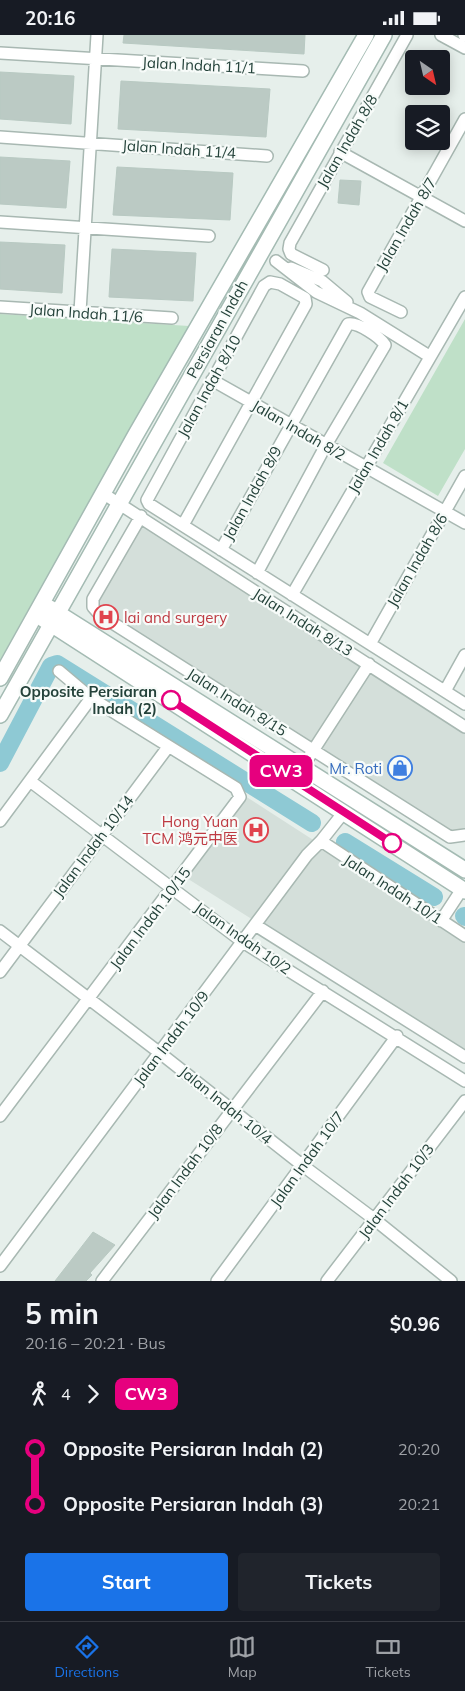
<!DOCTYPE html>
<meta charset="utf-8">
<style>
body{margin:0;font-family:Mulish,"Noto Sans SC",sans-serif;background:#20242c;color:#f1f3f6;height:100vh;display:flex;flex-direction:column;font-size:19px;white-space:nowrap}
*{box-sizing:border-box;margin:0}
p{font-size:16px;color:#9ea1a6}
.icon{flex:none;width:28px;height:28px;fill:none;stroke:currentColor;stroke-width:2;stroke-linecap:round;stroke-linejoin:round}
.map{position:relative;height:1246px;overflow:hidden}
.drawer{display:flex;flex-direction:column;background:#171b24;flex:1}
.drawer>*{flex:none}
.badge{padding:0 10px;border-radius:8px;font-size:18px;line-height:32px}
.needle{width:32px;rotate:146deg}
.buttons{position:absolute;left:405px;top:15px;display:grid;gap:10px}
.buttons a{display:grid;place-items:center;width:45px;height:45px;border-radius:5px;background:#171b24;box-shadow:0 2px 12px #0003;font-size:25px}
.map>.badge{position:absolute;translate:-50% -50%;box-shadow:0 0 0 2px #fff}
.legs{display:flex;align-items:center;gap:8px;height:55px;padding:0 25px;font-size:16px}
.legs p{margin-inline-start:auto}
.head{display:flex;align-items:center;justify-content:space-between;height:85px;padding:0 25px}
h1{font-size:28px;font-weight:700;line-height:38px}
.button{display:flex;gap:10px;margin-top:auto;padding:10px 25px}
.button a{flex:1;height:58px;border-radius:5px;background:#1a73e8;color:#fff;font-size:20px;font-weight:700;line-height:58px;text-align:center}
.button a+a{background:#20242c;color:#f1f3f6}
ul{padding:0 25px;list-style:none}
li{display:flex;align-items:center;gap:18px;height:55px;font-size:19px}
li i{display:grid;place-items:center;width:8px;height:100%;margin:0 6px;background:currentColor}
li i::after{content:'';width:12px;height:12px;margin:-6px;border:4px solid;border-radius:50%;background:#171b24}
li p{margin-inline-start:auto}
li:first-child i{background:linear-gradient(#0000 50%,currentColor 0)}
li:last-child i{background:linear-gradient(currentColor 50%,#0000 0)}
.status{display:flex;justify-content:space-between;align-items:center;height:35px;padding:0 25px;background:#171b24;direction:ltr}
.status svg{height:14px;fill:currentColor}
.dock{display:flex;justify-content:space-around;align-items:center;height:70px;border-top:1px solid #363941;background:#171b24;font-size:14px;color:#9ea1a6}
.dock a{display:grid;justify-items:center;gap:2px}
.dock .selected{color:#1a73e8}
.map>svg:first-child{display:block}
</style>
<div class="status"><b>20:16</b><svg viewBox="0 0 49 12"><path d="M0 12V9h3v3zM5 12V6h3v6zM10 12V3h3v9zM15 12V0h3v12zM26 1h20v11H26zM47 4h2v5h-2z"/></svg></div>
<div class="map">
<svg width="465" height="1246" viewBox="0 0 465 1246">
<rect width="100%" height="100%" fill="#e6efeb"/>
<!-- built -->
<path fill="#d4dfda" d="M142 486 465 696V795L451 798 102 578 96 565Z
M245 761 465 903V1018L185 842Z"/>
<!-- green -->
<path fill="#bfe0c8" d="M0 279 189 291 0 625Z
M465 284V414L438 461 383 428Z"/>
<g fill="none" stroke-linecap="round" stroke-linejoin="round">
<!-- river -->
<path stroke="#8ec9d4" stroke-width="18" d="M0 728 51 631 57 629 312 788
M345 807 434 862
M464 881 465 882"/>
</g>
<!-- building -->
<path fill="#bbcac4" stroke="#b8c9c2" d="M124 0H305L304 19 123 8Z
M0 37 74 41 71 89 0 84Z
M121 46 270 54 266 102 118 94Z
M0 122 70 126 66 173 0 169Z
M117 132 233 138 230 185 113 180Z
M340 145 361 146 359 170 338 168Z
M0 207 65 210 62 258 0 254Z
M112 214 196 218 193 266 109 262Z
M93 1197 115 1210 90 1238 92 1240 86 1246H55Z"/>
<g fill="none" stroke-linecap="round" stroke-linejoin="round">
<defs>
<path id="street" d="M441 0 465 13
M464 0 465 1
M0 18 303 36
M0 102 267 121
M340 117 465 186
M0 187 209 201
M276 226 316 257 360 278 429 321
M291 233 322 246 347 267
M323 235 291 219 289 214 290 208 407 0
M0 272 172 283
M80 277 97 0
M401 277 370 262 368 257 465 84
M212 345 465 488
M104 459 465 692
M141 481 93 564V572L100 580 450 802 465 800
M183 490 306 269 305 263 280 249 270 247 264 251 147 465 149 469 465 669
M221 515 348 289C358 287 380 302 385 310L384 312 326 410 257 538
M292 560 465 262
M370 609 465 441
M445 656 465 620
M298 739 369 629
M30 746 243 907 465 1046
M0 786 91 663
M321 806 465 901
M441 886 462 854
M255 890 465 1022
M0 896 160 1018 302 1130 374 1184 451 1246
M0 937 168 712
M0 1081 240 762 236 753 91 663 59 636
M0 1231 307 820 321 806 344 777
M102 1246 323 956
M217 1246 397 1001
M327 1246 465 1066"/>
<path id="secondary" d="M50 573 465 835
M43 584 465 856
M0 643 135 401 366 0
M0 680 384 0"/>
</defs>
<!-- street casing -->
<use href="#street" stroke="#a8b8b2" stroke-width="14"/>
<!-- secondary casing -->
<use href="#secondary" stroke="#a4bbb3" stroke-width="18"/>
<!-- street -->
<use href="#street" stroke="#fff" stroke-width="11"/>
<!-- secondary -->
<use href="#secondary" stroke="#fff" stroke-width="15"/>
</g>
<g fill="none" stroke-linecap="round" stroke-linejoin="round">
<defs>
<path id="line-1" d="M171 665 392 808"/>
</defs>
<!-- line-1 casing -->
<use href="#line-1" stroke="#fff" stroke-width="11"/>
<!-- line-1 -->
<use href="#line-1" stroke="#e6007e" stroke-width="8"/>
</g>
<!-- icons -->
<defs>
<symbol id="hospital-ring" viewBox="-11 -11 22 22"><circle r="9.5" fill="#f7fbf9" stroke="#e0444e" stroke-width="1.5"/><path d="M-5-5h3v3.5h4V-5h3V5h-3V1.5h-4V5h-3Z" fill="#e0444e"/></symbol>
<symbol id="shop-ring" viewBox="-11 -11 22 22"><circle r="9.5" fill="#f7fbf9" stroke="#3f7fe0" stroke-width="1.5"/><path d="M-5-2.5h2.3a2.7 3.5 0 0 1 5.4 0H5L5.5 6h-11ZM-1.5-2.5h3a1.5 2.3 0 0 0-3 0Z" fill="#3f7fe0"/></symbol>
</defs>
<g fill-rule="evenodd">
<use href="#hospital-ring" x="92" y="568" width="28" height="28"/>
<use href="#shop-ring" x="386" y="719" width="28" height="28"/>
<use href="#hospital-ring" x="242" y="781" width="28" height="28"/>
</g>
<!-- markers -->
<g fill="#fff" stroke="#e6007e" stroke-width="2.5">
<circle cx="171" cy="665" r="9"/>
<circle cx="392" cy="808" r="9"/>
</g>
<g text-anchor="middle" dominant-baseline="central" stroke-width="4.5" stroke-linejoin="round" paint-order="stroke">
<!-- street labels -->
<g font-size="15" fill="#24423a" stroke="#f7fbf9">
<text transform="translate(199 30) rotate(3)">Jalan Indah 11/1</text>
<text transform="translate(347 106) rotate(-60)">Jalan Indah 8/8</text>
<text transform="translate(179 114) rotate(4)">Jalan Indah 11/4</text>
<text transform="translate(406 189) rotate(-60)">Jalan Indah 8/7</text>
<text transform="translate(86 278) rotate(4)">Jalan Indah 11/6</text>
<text transform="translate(217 294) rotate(-61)">Persiaran Indah</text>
<text transform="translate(209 351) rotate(-61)">Jalan Indah 8/10</text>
<text transform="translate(299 395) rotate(30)">Jalan Indah 8/2</text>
<text transform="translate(378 411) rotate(-60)">Jalan Indah 8/1</text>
<text transform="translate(252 458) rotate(-61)">Jalan Indah 8/9</text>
<text transform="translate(417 525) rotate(-60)">Jalan Indah 8/6</text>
<text transform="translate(303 587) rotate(32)">Jalan Indah 8/13</text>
<text transform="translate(237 667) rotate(32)">Jalan Indah 8/15</text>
<text transform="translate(93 811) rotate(-53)">Jalan Indah 10/14</text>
<text transform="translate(393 854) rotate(33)">Jalan Indah 10/1</text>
<text transform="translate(150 883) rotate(-53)">Jalan Indah 10/15</text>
<text transform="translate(243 903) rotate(35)">Jalan Indah 10/2</text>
<text transform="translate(171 1003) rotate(-53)">Jalan Indah 10/9</text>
<text transform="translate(226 1070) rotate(39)">Jalan Indah 10/4</text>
<text transform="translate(307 1124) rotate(-54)">Jalan Indah 10/7</text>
<text transform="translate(185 1136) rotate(-53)">Jalan Indah 10/8</text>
<text transform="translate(396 1156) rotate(-53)">Jalan Indah 10/3</text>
</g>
<!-- health labels -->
<g font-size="15" fill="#be3a42" stroke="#f7fbf9" text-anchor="start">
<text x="124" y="582">lai and surgery</text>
<text x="238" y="786" text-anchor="end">Hong Yuan<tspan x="238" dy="17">TCM 鸿元中医</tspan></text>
</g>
<!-- stop labels -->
<g font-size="15" font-weight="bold" fill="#24423a" stroke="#f7fbf9" text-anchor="end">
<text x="157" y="656">Opposite Persiaran<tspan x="157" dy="17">Indah (2)</tspan></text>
</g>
<!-- shop labels -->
<g font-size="15" fill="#366cbe" stroke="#f7fbf9" text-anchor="end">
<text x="382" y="733">Mr. Roti</text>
</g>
</g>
</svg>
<div class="buttons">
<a><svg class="needle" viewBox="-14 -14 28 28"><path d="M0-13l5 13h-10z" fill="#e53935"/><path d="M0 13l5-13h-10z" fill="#9ea1a6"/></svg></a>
<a><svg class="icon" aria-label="layers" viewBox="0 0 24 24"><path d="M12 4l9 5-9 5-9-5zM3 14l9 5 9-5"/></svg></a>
</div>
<b class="badge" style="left:281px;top:736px;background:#e6007e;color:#fff">CW3</b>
</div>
<section class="drawer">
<div class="head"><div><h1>5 min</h1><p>20:16 – 20:21 · Bus</p></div><b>$0.96</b></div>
<div class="legs"><svg class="icon" aria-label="walk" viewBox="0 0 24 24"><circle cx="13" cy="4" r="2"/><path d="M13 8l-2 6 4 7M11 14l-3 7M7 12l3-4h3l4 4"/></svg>4<svg class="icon" aria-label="forward" viewBox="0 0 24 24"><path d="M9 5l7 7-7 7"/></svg><b class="badge" style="background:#e6007e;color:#fff">CW3</b></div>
<ul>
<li><i style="color:#e6007e"></i><b>Opposite Persiaran Indah (2)</b><p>20:20</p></li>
<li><i style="color:#e6007e"></i><b>Opposite Persiaran Indah (3)</b><p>20:21</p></li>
</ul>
<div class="button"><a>Start</a><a>Tickets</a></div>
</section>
<nav class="dock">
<a class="selected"><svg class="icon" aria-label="directions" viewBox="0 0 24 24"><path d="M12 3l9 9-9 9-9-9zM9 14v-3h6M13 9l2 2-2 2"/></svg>Directions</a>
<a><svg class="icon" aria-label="map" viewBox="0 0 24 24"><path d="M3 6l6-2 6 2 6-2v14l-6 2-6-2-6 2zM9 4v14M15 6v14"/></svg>Map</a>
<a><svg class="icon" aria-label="tickets" viewBox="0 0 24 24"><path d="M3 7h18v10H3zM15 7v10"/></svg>Tickets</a>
</nav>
